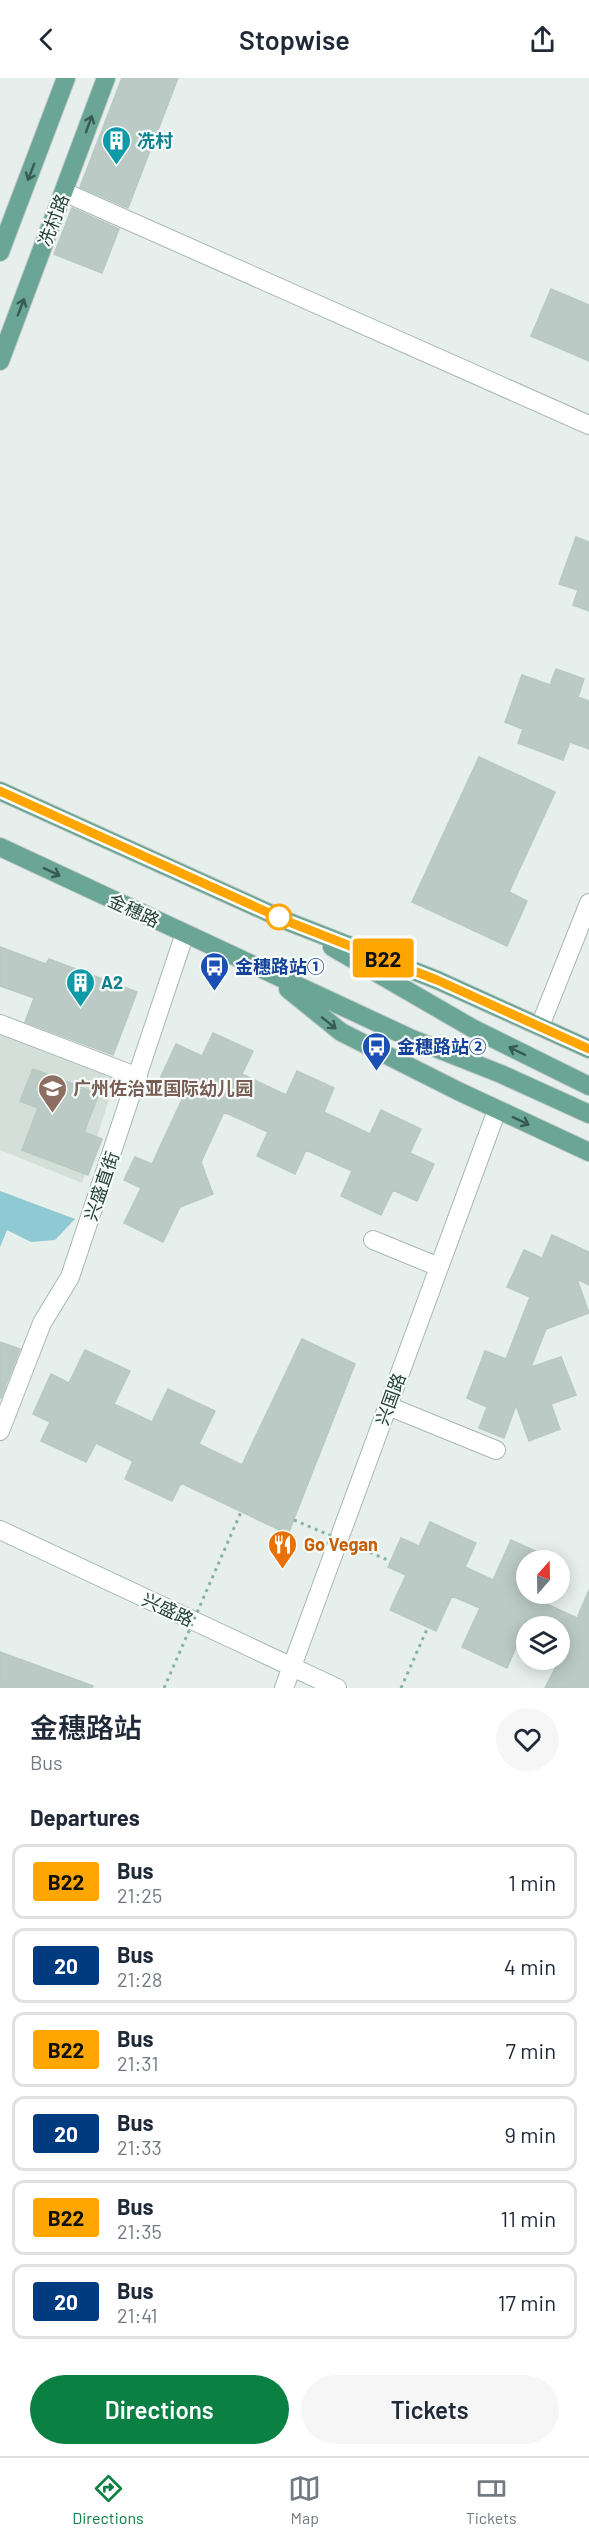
<!DOCTYPE html>
<meta charset="utf-8">
<style>
body{margin:0;font-family:Barlow,"Noto Sans SC",sans-serif;background:#f6f6f7;color:#1f2937;height:100vh;display:flex;flex-direction:column;font-size:22px;white-space:nowrap}
*{box-sizing:border-box;margin:0}
p{font-size:20px;color:#747a83}
.icon{flex:none;width:33px;height:33px;fill:none;stroke:currentColor;stroke-width:2;stroke-linecap:round;stroke-linejoin:round}
.map{position:relative;height:1610px;overflow:hidden}
.panel{display:flex;flex-direction:column;background:#fff;flex:1}
.panel>*{flex:none}
.badge{padding:0 12px;border-radius:4px;font-size:21px;line-height:39px}
.needle{width:39px;rotate:20deg}
.controls{position:absolute;left:516px;top:1472px;display:grid;gap:12px}
.controls a{display:grid;place-items:center;width:54px;height:54px;border-radius:50%;background:#fff;box-shadow:0 3px 15px #0003;font-size:30px}
.map>.badge{position:absolute;translate:-50% -50%;box-shadow:0 0 0 3px #fff}
h2{padding:0 30px;font-size:22px;line-height:54px}
.round{display:grid;place-items:center;flex:none;width:63px;height:63px;border-radius:32px;background:#f6f6f7}
.summary{display:flex;align-items:center;justify-content:space-between;height:102px;padding:0 30px}
h1{font-size:28px;font-weight:600;line-height:45px}
.action{display:flex;gap:12px;margin-top:auto;padding:12px 30px}
.action a{flex:1;height:69px;border-radius:36px;background:#0b8043;color:#fff;font-size:24px;font-weight:600;line-height:69px;text-align:center}
.action a+a{background:#f6f6f7;color:#1f2937}
ul{padding:0;list-style:none}
li{display:flex;align-items:center;gap:18px;height:75px;margin:0 12px 9px;padding:0 18px;border:3px solid #e0e1e3;border-radius:12px}
li div{flex:1}
li b{display:block;font-size:22px}
li em{font-style:normal}
li .badge{min-width:66px;font-weight:700;text-align:center}
header{display:flex;justify-content:space-between;align-items:center;height:78px;padding:0 30px;background:#fff;font-size:27px;font-weight:600}
.dock{display:flex;justify-content:space-around;align-items:center;height:84px;border-top:2px solid #e0e1e3;background:#fff;font-size:16px;color:#747a83}
.dock a{display:grid;justify-items:center;gap:3px}
.dock .active{color:#0b8043}
.map>svg:first-child{display:block}
</style>
<header><svg class="icon" aria-label="back" viewBox="0 0 24 24"><path d="M15 5l-7 7 7 7"/></svg>Stopwise<svg class="icon" aria-label="share" viewBox="0 0 24 24"><path d="M12 15V3M7 8l5-5 5 5M5 13v7h14v-7"/></svg></header>
<div class="map">
<svg width="589" height="1610" viewBox="0 0 589 1610">
<rect width="100%" height="100%" fill="#e6efeb"/>
<!-- built -->
<path fill="#d4dfda" d="M0 953 116 1000 82 1105 0 1072Z"/>
<!-- water -->
<path fill="#8ec9d4" d="M0 1113 75 1141 55 1162 31 1164 7 1152 0 1169Z"/>
<!-- building -->
<path fill="#bbcac4" stroke="#b8c9c2" stroke-width="1.5" d="M122 0H178L128 130 80 109Z
M72 130 119 151 102 195 54 176Z
M551 211 589 227V283L531 258Z
M576 459 589 464V533L573 527 578 512 559 506Z
M556 591 584 601 578 619 589 623V671L570 664 563 682 518 665 523 651 505 644 522 597 550 607Z
M479 679 555 714 509 814 527 823 507 868 412 824Z
M0 869 46 886 49 881 137 914 113 977 25 944 34 920 0 908Z
M213 955 253 973 242 996 286 1017 297 993 334 1010 324 1034 370 1056 381 1032 421 1051 410 1075 434 1086 417 1123 393 1112 381 1137 341 1118 352 1093 306 1072 295 1096 257 1078 268 1054 224 1034 201 1084 213 1116 180 1129 163 1164 124 1145 141 1110 124 1102 135 1079 152 1086 185 1015 159 1003 176 966 202 978Z
M33 991 99 1016 84 1054 102 1061 88 1097 22 1072 38 1030 20 1023Z
M552 1157 589 1174V1207L577 1201 589 1235 546 1251 531 1289 561 1279 576 1317 551 1326 560 1351 529 1363 516 1327 504 1360 479 1350 487 1329 467 1320 485 1273 506 1281 530 1219 507 1209 524 1172 542 1180Z
M302 1261 355 1286 288 1456 181 1405 172 1423 125 1401 133 1383 96 1365 86 1384 41 1363 50 1344 33 1336 51 1296 69 1305 85 1272 130 1293 114 1326 152 1344 168 1311 215 1333 199 1366 242 1387Z
M0 1264 20 1271 1 1320H0Z
M430 1444 476 1465 465 1489 493 1502 511 1462 555 1482H526V1515H541L538 1522 577 1540 589 1512V1610H545L560 1581V1548H525L507 1590 462 1569 480 1530 452 1518 436 1553 390 1532 406 1497 388 1489 401 1460 419 1468Z
M0 1574 93 1608 92 1610H0Z"/>
<g fill="none" stroke-linecap="round" stroke-linejoin="round">
<defs>
<path id="minor" d="M64 114 589 347
M0 946 138 999
M540 948 589 825
M373 1162 439 1189
M388 1328 496 1372
M0 1353 42 1245 70 1199 185 855
M0 1452 337 1610
M284 1610 497 1032"/>
<path id="major" d="M0 174 66 0
M0 283 106 0
M0 713 289 844 437 902 589 971
M0 769 410 960 501 996 589 1036
M332 869 472 950 589 1008
M288 911 341 954 458 1013 589 1074"/>
</defs>
<!-- minor casing -->
<use href="#minor" stroke="#a8b8b2" stroke-width="20"/>
<!-- major casing -->
<use href="#major" stroke="#c2cac8" stroke-width="20"/>
<!-- path -->
<path stroke="#86b3a5" stroke-width="3" stroke-dasharray="3 4.5" stroke-linecap="butt" d="M401 1610 428 1549"/>
<!-- minor -->
<use href="#minor" stroke="#fff" stroke-width="18"/>
<!-- major -->
<use href="#major" stroke="#6aa596" stroke-width="18"/>
<!-- path-bridge -->
<path stroke="#86b3a5" stroke-width="3" stroke-dasharray="3 4.5" stroke-linecap="butt" d="M294 1442 390 1483
M164 1610 241 1434"/>
</g>
<!-- one-way arrows -->
<defs><path id="oneway-shaft" d="M-6 0H5M1.5-3L5.5 0L1.5 3" fill="none" stroke-width="1.6" stroke-linecap="round" stroke-linejoin="round" transform="scale(1.5)"/></defs>
<g stroke="#365b51">
<use href="#oneway-shaft" transform="translate(89 46) rotate(-70)"/>
<use href="#oneway-shaft" transform="translate(31 94) rotate(111)"/>
<use href="#oneway-shaft" transform="translate(21 229) rotate(-69)"/>
<use href="#oneway-shaft" transform="translate(52 794) rotate(25)"/>
<use href="#oneway-shaft" transform="translate(329 945) rotate(39)"/>
<use href="#oneway-shaft" transform="translate(517 973) rotate(-154)"/>
<use href="#oneway-shaft" transform="translate(521 1043) rotate(25)"/>
</g>
<g fill="none" stroke-linecap="round" stroke-linejoin="round">
<defs>
<path id="line" d="M0 713 289 844 437 902 589 971"/>
</defs>
<!-- line casing -->
<use href="#line" stroke="#fff" stroke-width="14"/>
<!-- line -->
<use href="#line" stroke="#ffa500" stroke-width="9"/>
</g>
<!-- icons -->
<defs>
<symbol id="building-pin" viewBox="-11 -11 22 30"><path d="M0 17L-7.5 6A9.5 9.5 0 1 1 7.5 6Z" fill="#0f9aa8" stroke="#f7fbf9"/><path d="M-4-6H4V6H1V3H-1V6H-4ZM-2.5-4.3h1.7v1.8h-1.7ZM.8-4.3h1.7v1.8H.8ZM-2.5-1h1.7V.8h-1.7ZM.8-1h1.7V.8H.8Z" fill="#fff"/></symbol>
<symbol id="bus-pin" viewBox="-11 -11 22 30"><path d="M0 17L-7.5 6A9.5 9.5 0 1 1 7.5 6Z" fill="#1a4fb4" stroke="#f7fbf9"/><path d="M-5-6H5V4H4V6H2V4H-2V6H-4V4H-5ZM-3.5-4V0h7V-4ZM-3.5 1.2v1.5H-2V1.2ZM2 1.2v1.5H3.5V1.2Z" fill="#fff"/></symbol>
<symbol id="school-pin" viewBox="-11 -11 22 30"><path d="M0 17L-7.5 6A9.5 9.5 0 1 1 7.5 6Z" fill="#8d6e63" stroke="#f7fbf9"/><path d="M0-5L7-2L0 1L-7-2ZM-4 1L0 2.5L4 1V4Q0 6-4 4Z" fill="#fff"/></symbol>
<symbol id="restaurant-pin" viewBox="-11 -11 22 30"><path d="M0 17L-7.5 6A9.5 9.5 0 1 1 7.5 6Z" fill="#e8710a" stroke="#f7fbf9"/><path d="M-5-6h1v4h1v-4h1v4h1v-4h1v5L-1.5 .5V6h-2V.5L-5-1ZM5-6V6H3V1.5H1.5Q1.5-4 5-6Z" fill="#fff"/></symbol>
</defs>
<g fill-rule="evenodd">
<use href="#building-pin" x="100" y="46" width="33" height="45"/>
<use href="#bus-pin" x="198" y="872" width="33" height="45"/>
<use href="#building-pin" x="64" y="888" width="33" height="45"/>
<use href="#bus-pin" x="360" y="952" width="33" height="45"/>
<use href="#school-pin" x="36" y="994" width="33" height="45"/>
<use href="#restaurant-pin" x="266" y="1450" width="33" height="45"/>
</g>
<!-- markers -->
<circle fill="#fff" stroke="#ffa500" stroke-width="3" cx="279" cy="839" r="12"/>
<g text-anchor="middle" dominant-baseline="central" stroke-width="4.5" stroke-linejoin="round" paint-order="stroke">
<!-- culture labels -->
<g font-size="18" font-weight="bold" fill="#0d838f" stroke="#f7fbf9" text-anchor="start">
<text x="137" y="62">冼村</text>
<text x="101" y="904">A2</text>
</g>
<!-- street labels -->
<g font-size="18" fill="#24423a" stroke="#f7fbf9">
<text transform="translate(53 142) rotate(-69)">冼村路</text>
<text transform="translate(134 832) rotate(25)">金穗路</text>
<text transform="translate(101 1108) rotate(-71)">兴盛直街</text>
<text transform="translate(390 1321) rotate(-70)">兴国路</text>
<text transform="translate(168 1531) rotate(25)">兴盛路</text>
</g>
<!-- transit labels -->
<g font-size="18" font-weight="bold" fill="#164399" stroke="#f7fbf9" text-anchor="start">
<text x="235" y="888">金穗路站①</text>
<text x="397" y="968">金穗路站②</text>
</g>
<!-- education labels -->
<g font-size="18" font-weight="bold" fill="#785e54" stroke="#f7fbf9" text-anchor="start">
<text x="73" y="1010">广州佐治亚国际幼儿园</text>
</g>
<!-- food labels -->
<g font-size="18" font-weight="bold" fill="#c56008" stroke="#f7fbf9" text-anchor="start">
<text x="304" y="1466">Go Vegan</text>
</g>
</g>
</svg>
<div class="controls">
<a><svg class="needle" viewBox="-14 -14 28 28"><path d="M0-13l5 13h-10z" fill="#e53935"/><path d="M0 13l5-13h-10z" fill="#747a83"/></svg></a>
<a><svg class="icon" aria-label="layers" viewBox="0 0 24 24"><path d="M12 4l9 5-9 5-9-5zM3 14l9 5 9-5"/></svg></a>
</div>
<b class="badge" style="left:383px;top:880px;background:#ffa500;color:#111">B22</b>
</div>
<section class="panel">
<div class="summary"><div><h1>金穗路站</h1><p>Bus</p></div><a class="round"><svg class="icon" aria-label="heart" viewBox="0 0 24 24"><path d="M12 20l-8-8c-3-5 5-10 8-4 3-6 11-1 8 4z"/></svg></a></div>
<h2>Departures</h2>
<ul>
<li><span class="badge" style="background:#ffa500;color:#111">B22</span><div><b>Bus</b><p>21:25</p></div><em>1 min</em></li>
<li><span class="badge" style="background:#003b80;color:#fff">20</span><div><b>Bus</b><p>21:28</p></div><em>4 min</em></li>
<li><span class="badge" style="background:#ffa500;color:#111">B22</span><div><b>Bus</b><p>21:31</p></div><em>7 min</em></li>
<li><span class="badge" style="background:#003b80;color:#fff">20</span><div><b>Bus</b><p>21:33</p></div><em>9 min</em></li>
<li><span class="badge" style="background:#ffa500;color:#111">B22</span><div><b>Bus</b><p>21:35</p></div><em>11 min</em></li>
<li><span class="badge" style="background:#003b80;color:#fff">20</span><div><b>Bus</b><p>21:41</p></div><em>17 min</em></li>
</ul>
<div class="action"><a>Directions</a><a>Tickets</a></div>
</section>
<nav class="dock">
<a class="active"><svg class="icon" aria-label="directions" viewBox="0 0 24 24"><path d="M12 3l9 9-9 9-9-9zM9 14v-3h6M13 9l2 2-2 2"/></svg>Directions</a>
<a><svg class="icon" aria-label="map" viewBox="0 0 24 24"><path d="M3 6l6-2 6 2 6-2v14l-6 2-6-2-6 2zM9 4v14M15 6v14"/></svg>Map</a>
<a><svg class="icon" aria-label="tickets" viewBox="0 0 24 24"><path d="M3 7h18v10H3zM15 7v10"/></svg>Tickets</a>
</nav>
